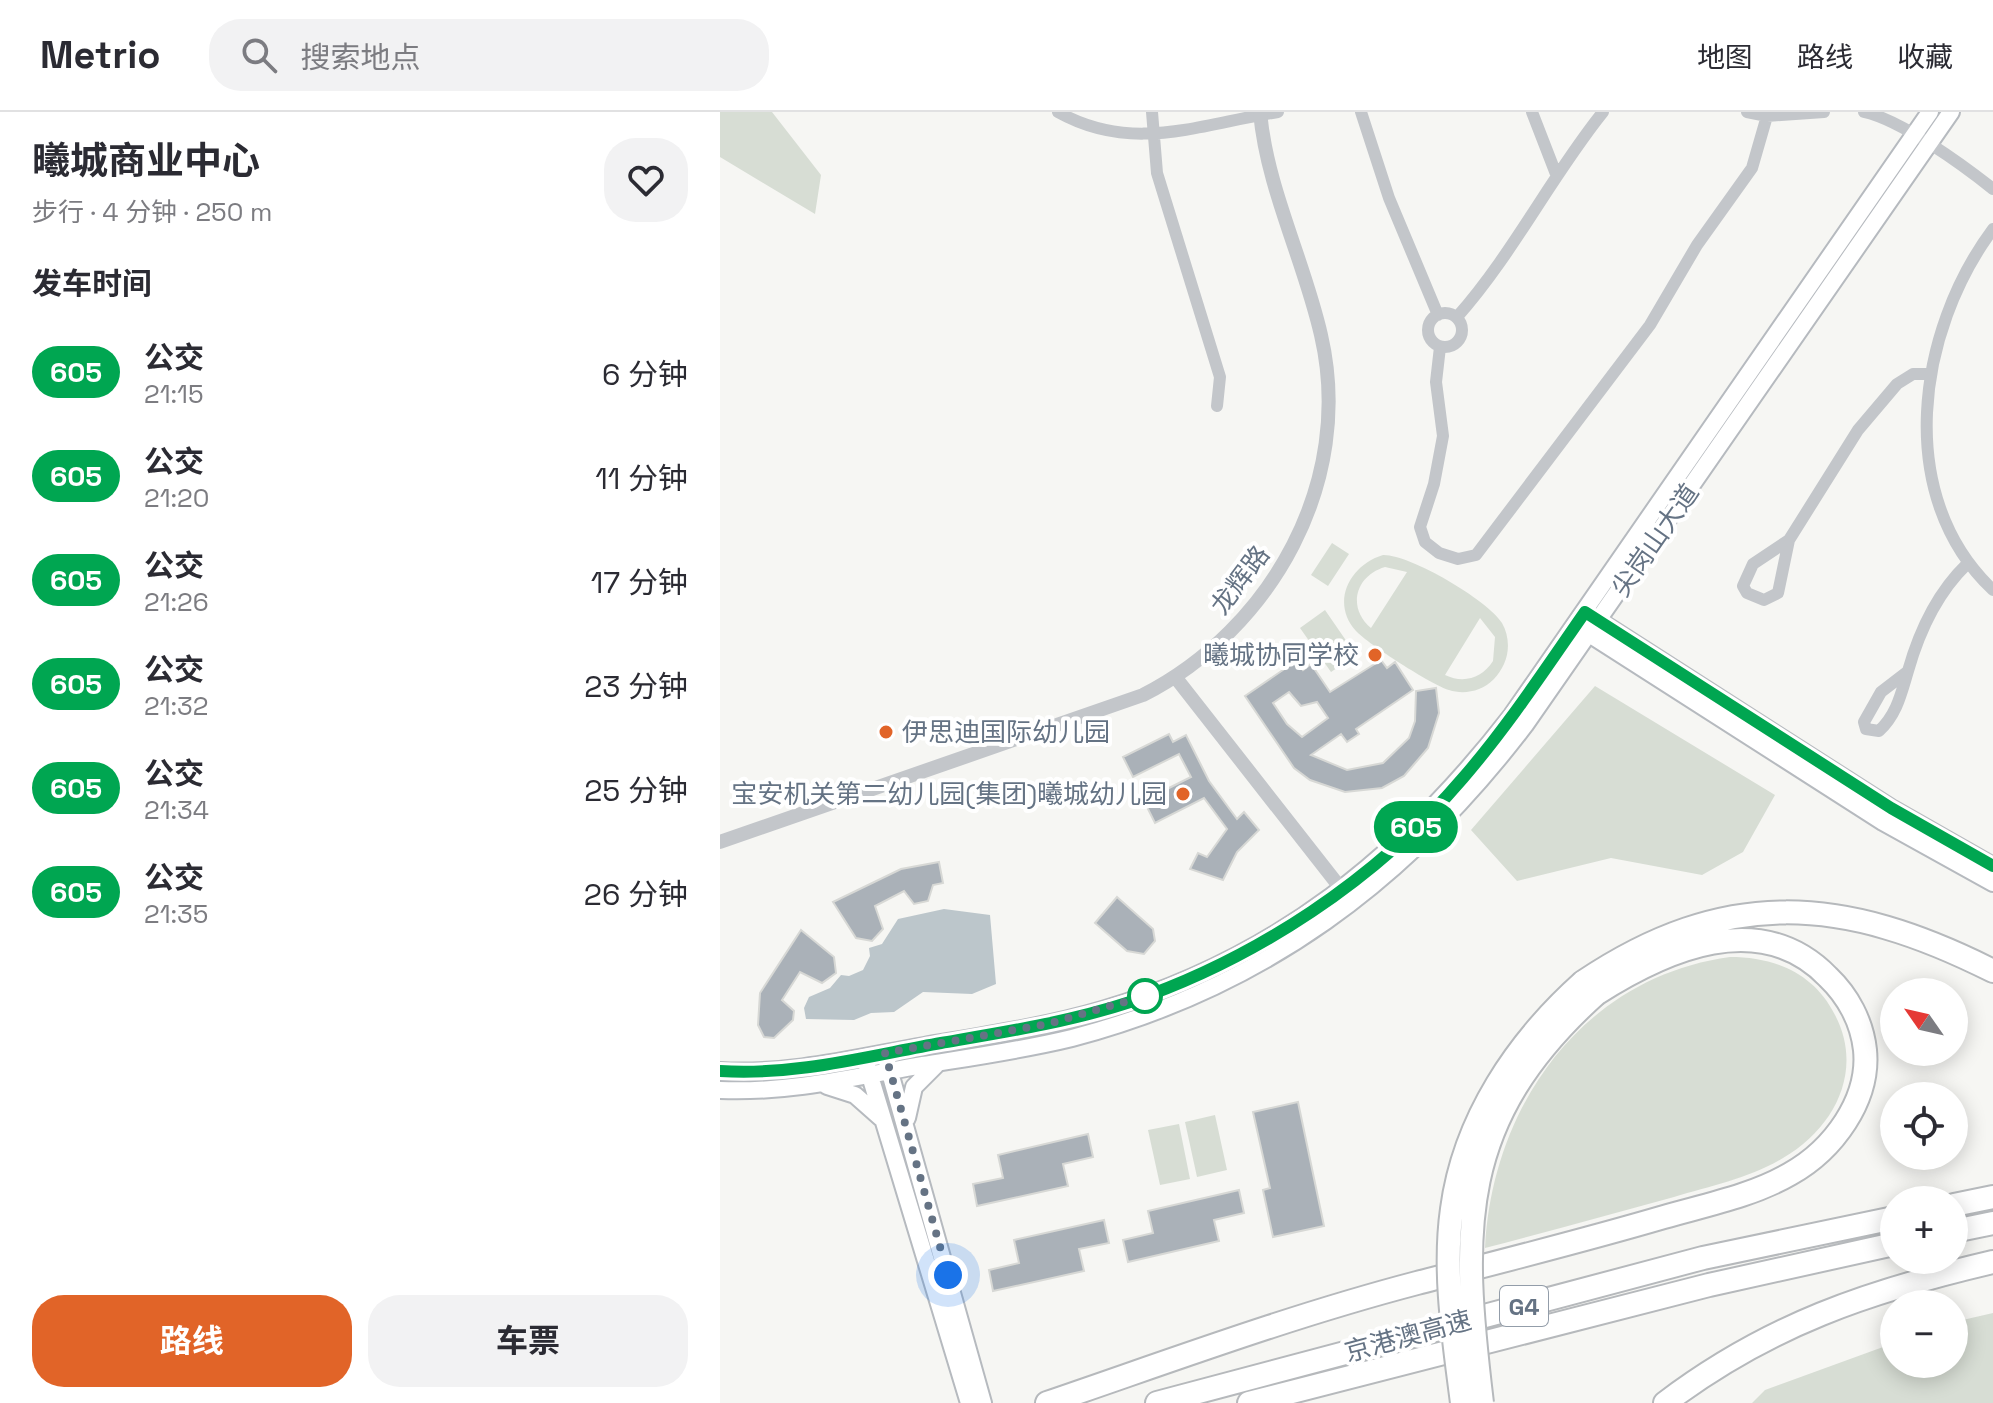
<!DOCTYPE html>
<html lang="zh">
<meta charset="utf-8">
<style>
body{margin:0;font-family:"Space Grotesk","Noto Sans SC",sans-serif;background:#f2f2f3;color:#2b2b33;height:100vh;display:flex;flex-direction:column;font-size:30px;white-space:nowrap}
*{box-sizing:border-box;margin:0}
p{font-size:26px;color:#7c7c81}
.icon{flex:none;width:44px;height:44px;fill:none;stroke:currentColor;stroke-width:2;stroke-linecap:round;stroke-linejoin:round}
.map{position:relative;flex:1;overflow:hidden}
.sheet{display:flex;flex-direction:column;background:#fff;width:720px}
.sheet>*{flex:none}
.badge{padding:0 16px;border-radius:26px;font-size:28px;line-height:52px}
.needle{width:52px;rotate:304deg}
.controls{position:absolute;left:1160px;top:866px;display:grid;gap:16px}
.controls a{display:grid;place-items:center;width:88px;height:88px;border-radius:50%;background:#fff;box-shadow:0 4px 20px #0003;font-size:40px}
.you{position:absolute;width:40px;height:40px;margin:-20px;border:6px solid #fff;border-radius:50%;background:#1a73e8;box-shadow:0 0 0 12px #1a73e833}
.map>.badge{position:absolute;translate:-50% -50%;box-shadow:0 0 0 4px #fff}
h2{padding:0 32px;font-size:30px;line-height:72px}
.round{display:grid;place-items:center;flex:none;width:84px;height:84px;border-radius:32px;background:#f2f2f3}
.summary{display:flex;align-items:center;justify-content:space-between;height:136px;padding:0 32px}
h1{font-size:38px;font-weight:700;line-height:60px}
.cta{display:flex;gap:16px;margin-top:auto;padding:16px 32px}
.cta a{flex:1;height:92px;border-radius:32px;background:#e16428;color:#fff;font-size:32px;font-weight:700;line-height:92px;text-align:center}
.cta a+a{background:#f2f2f3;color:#2b2b33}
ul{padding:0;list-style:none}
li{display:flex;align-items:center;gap:24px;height:104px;padding:0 32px}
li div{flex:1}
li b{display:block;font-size:30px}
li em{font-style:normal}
li .badge{min-width:88px;font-weight:700;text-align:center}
header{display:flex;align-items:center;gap:48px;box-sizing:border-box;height:112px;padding:0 40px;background:#fff;border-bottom:2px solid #e1e1e2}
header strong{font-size:38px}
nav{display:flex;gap:44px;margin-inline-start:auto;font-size:28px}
.search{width:560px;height:72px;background:#f2f2f3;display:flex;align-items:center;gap:20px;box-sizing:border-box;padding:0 28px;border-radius:32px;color:#7c7c81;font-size:30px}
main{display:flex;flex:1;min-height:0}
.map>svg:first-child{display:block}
</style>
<header>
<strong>Metrio</strong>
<div class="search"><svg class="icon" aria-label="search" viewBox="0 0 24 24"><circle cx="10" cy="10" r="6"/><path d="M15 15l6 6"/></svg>搜索地点</div>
<nav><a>地图</a><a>路线</a><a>收藏</a></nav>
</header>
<main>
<section class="sheet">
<div class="summary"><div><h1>曦城商业中心</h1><p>步行 · 4 分钟 · 250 m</p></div><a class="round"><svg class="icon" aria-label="heart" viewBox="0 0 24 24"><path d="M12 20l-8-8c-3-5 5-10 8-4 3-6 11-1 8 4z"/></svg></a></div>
<h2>发车时间</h2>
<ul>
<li><span class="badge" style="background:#00a651;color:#fff">605</span><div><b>公交</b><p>21:15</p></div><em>6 分钟</em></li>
<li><span class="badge" style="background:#00a651;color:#fff">605</span><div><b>公交</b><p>21:20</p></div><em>11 分钟</em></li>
<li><span class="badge" style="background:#00a651;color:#fff">605</span><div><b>公交</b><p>21:26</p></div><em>17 分钟</em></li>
<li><span class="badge" style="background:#00a651;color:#fff">605</span><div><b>公交</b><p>21:32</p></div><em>23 分钟</em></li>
<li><span class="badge" style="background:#00a651;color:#fff">605</span><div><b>公交</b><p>21:34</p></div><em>25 分钟</em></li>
<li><span class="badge" style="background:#00a651;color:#fff">605</span><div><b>公交</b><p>21:35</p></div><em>26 分钟</em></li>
</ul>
<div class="cta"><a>路线</a><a>车票</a></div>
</section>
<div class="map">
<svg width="1273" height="1291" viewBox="0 0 1273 1291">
<rect width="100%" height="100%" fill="#f6f6f3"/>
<!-- green -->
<path fill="#d7ddd4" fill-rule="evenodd" d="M0 0H52L101 63 95 102 0 45Z
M612 431 629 442 608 474 591 463Z
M663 443C689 442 768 488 782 511 789 523 790 539 784 552 779 563 770 573 759 577 749 581 738 581 729 578 712 573 648 532 636 519 610 490 630 453 663 443ZM665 455 687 460 651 516C627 496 635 464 665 455ZM760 506 775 525 773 549C762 566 744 572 725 563Z
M605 498 636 543 611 560 580 516Z
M875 574 1055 683 1023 740 982 763 891 746 797 769 751 718Z
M1010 845C1054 845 1094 861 1115 903 1144 958 1115 1016 1063 1046 1030 1066 990 1074 954 1085 891 1102 828 1120 765 1136 772 994 863 865 1010 845Z
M495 1003 507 1058 477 1065 465 1010Z
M459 1012 470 1067 440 1073 428 1018Z
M1273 1201V1291H1032L1045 1278 1174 1231V1252H1234V1210Z"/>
<!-- water -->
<path fill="#bcc6cb" d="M224 797 270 803 276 872 252 882 203 880 174 900 151 901 134 908 86 907 84 896 89 885 110 876 121 863 129 864 143 858 150 844 149 836 162 832 178 807Z"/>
<!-- building -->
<path fill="#aab1b8" stroke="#d7d8d5" stroke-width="2" fill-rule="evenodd" d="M661 548 667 556 675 550 693 578 636 617 639 622 627 630 621 622 591 643 627 658 663 651 689 626 695 609 696 579 716 576 719 601 708 636 684 664 662 676 625 680 590 668 574 656 525 584 576 549 583 558 591 552 610 580ZM569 580 581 594 597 590 608 606 582 625 567 612 553 591Z
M449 622 453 630 466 623 489 669 517 707 524 700 539 718 517 740 503 768 470 757 478 741 487 745 507 717 484 686 435 711 422 685 424 670 439 681 471 665 459 642 413 665 403 645Z
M219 750 223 771 213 773 208 789 194 792 184 779 155 794 163 817 152 829 136 826 113 790 181 757Z
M397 785 433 817 435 829 424 842 407 839 375 811Z
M81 818 114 845 116 861 102 871 80 860 62 888 74 899 73 908 54 926 44 925 38 913 40 881Z
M578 990 604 1114 553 1125 543 1078 550 1076 533 1000Z
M368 1022 373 1045 343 1052 348 1074 257 1094 253 1072 283 1066 278 1043Z
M519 1078 524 1101 494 1108 499 1129 408 1150 403 1128 433 1121 428 1099Z
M384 1108 389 1131 359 1137 364 1159 273 1179 269 1158 299 1151 294 1128Z"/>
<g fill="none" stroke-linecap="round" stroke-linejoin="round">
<defs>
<path id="secondary" d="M870 503 1171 696 1273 754
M863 518 1163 710 1273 771
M167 950 263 1291
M147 954 249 1291
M0 959C69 963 136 946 204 934 263 924 324 915 382 898 556 847 683 744 792 603L1210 0
M107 974 135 983 161 1006
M0 978C70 981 135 965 203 953 253 945 303 938 352 926 543 876 686 769 805 613L1231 0
M187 1006 194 975 217 952"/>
<path id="motorway" d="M863 870C1006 774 1124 784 1273 859
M1234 1093 1273 1085
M1234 1119 1273 1111
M327 1291C450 1249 571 1204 697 1171 779 1150 862 1129 944 1105 986 1093 1032 1084 1070 1062 1113 1038 1150 988 1145 938 1142 910 1128 884 1108 865 1040 795 945 838 876 882
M437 1291 983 1146 1174 1106
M529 1291 989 1173 1174 1132
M945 1291C1048 1213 1149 1179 1273 1150"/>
</defs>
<!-- secondary casing -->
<use href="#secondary" stroke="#b6babf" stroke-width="20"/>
<!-- motorway casing -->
<use href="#motorway" stroke="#b6b9bc" stroke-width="26"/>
<!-- minor -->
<path stroke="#c3c6ca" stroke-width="12" d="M338 0C413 42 480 12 558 0
M432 0 437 61 500 265 497 294
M641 0 669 86 718 203
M812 0 836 62
M1027 0 1047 4 1104 0
M1144 0C1181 8 1243 53 1273 77
M1273 117C1197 219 1173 384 1273 478
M708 218a17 17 0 1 1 34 0a17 17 0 1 1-34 0Z
M737 205C793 142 830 66 883 0
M720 235 716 270 723 324 714 372 700 415 705 430 719 441 738 447 756 443 930 213 977 133 1032 56 1047 4
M1069 428 1033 452 1023 474 1027 481 1044 488 1058 481 1069 428 1138 318 1177 272 1193 262H1210
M1187 560 1161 580 1144 610 1146 617 1159 619C1177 602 1181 582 1188 559 1199 520 1218 480 1247 452"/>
<!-- tertiary -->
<path stroke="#c3c6ca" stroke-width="14" d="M456 566 626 783
M0 730 423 583C552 517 635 369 601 223 584 148 547 77 540 0"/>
<!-- secondary -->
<use href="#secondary" stroke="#fff" stroke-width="16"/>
<!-- motorway -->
<use href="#motorway" stroke="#fff" stroke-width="22"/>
<defs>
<path id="motorway-bridge" d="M742 1291C734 1228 723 1160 732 1097 744 1007 797 929 863 870
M762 1291C741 1117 736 1008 876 882"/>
</defs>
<!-- motorway-bridge casing -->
<use href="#motorway-bridge" stroke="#b6b9bc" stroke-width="26" stroke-linecap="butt"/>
<!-- motorway-bridge -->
<use href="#motorway-bridge" stroke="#fff" stroke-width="22"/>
</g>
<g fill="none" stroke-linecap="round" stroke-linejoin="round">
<defs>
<path id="line" d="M0 959C75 964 148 944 221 931 285 920 349 910 410 890 536 847 657 767 743 666 788 614 826 556 865 500L1171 696 1273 754"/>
</defs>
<!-- line casing -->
<use href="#line" stroke="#fff" stroke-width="18"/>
<!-- line -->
<use href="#line" stroke="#00a651" stroke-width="12"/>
<!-- walk -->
<path stroke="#657384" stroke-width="8" stroke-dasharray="0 14.4" d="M228 1163 165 941 328 912 425 884"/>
</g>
<!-- markers -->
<g fill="#e16428" stroke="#fff" stroke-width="3">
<circle cx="655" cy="543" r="8"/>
<circle cx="166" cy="620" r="8"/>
<circle cx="463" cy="682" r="8"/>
</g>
<circle fill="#fff" stroke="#00a651" stroke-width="4" cx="425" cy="884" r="16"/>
<g text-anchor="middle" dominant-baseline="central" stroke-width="8" stroke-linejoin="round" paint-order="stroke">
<!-- shield labels -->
<rect fill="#fff" stroke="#939da9" stroke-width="2" x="780" y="1174" width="48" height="40" rx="6"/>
<g font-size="24" font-weight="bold" fill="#657384">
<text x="804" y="1194">G4</text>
</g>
<!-- street labels -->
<g font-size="26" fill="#657384" stroke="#fff">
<text transform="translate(935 428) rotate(-55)">尖岗山大道</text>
<text transform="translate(520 468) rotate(-53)">龙辉路</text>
<text transform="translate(688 1224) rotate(-15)">京港澳高速</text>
</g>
<!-- poi labels -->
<g font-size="26" fill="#657384" stroke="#fff" text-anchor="end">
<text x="639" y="543">曦城协同学校</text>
<text x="182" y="620" text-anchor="start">伊思迪国际幼儿园</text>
<text x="447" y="682">宝安机关第二幼儿园(集团)曦城幼儿园</text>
</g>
</g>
</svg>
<div class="controls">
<a><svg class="needle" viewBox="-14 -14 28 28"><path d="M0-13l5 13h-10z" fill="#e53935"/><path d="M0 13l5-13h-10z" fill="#7c7c81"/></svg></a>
<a><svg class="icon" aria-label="locate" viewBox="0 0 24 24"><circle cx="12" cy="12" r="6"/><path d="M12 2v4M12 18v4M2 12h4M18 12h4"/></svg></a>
<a>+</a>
<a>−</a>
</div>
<div class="you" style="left:228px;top:1163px"></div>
<b class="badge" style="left:696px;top:715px;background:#00a651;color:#fff">605</b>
</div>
</main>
